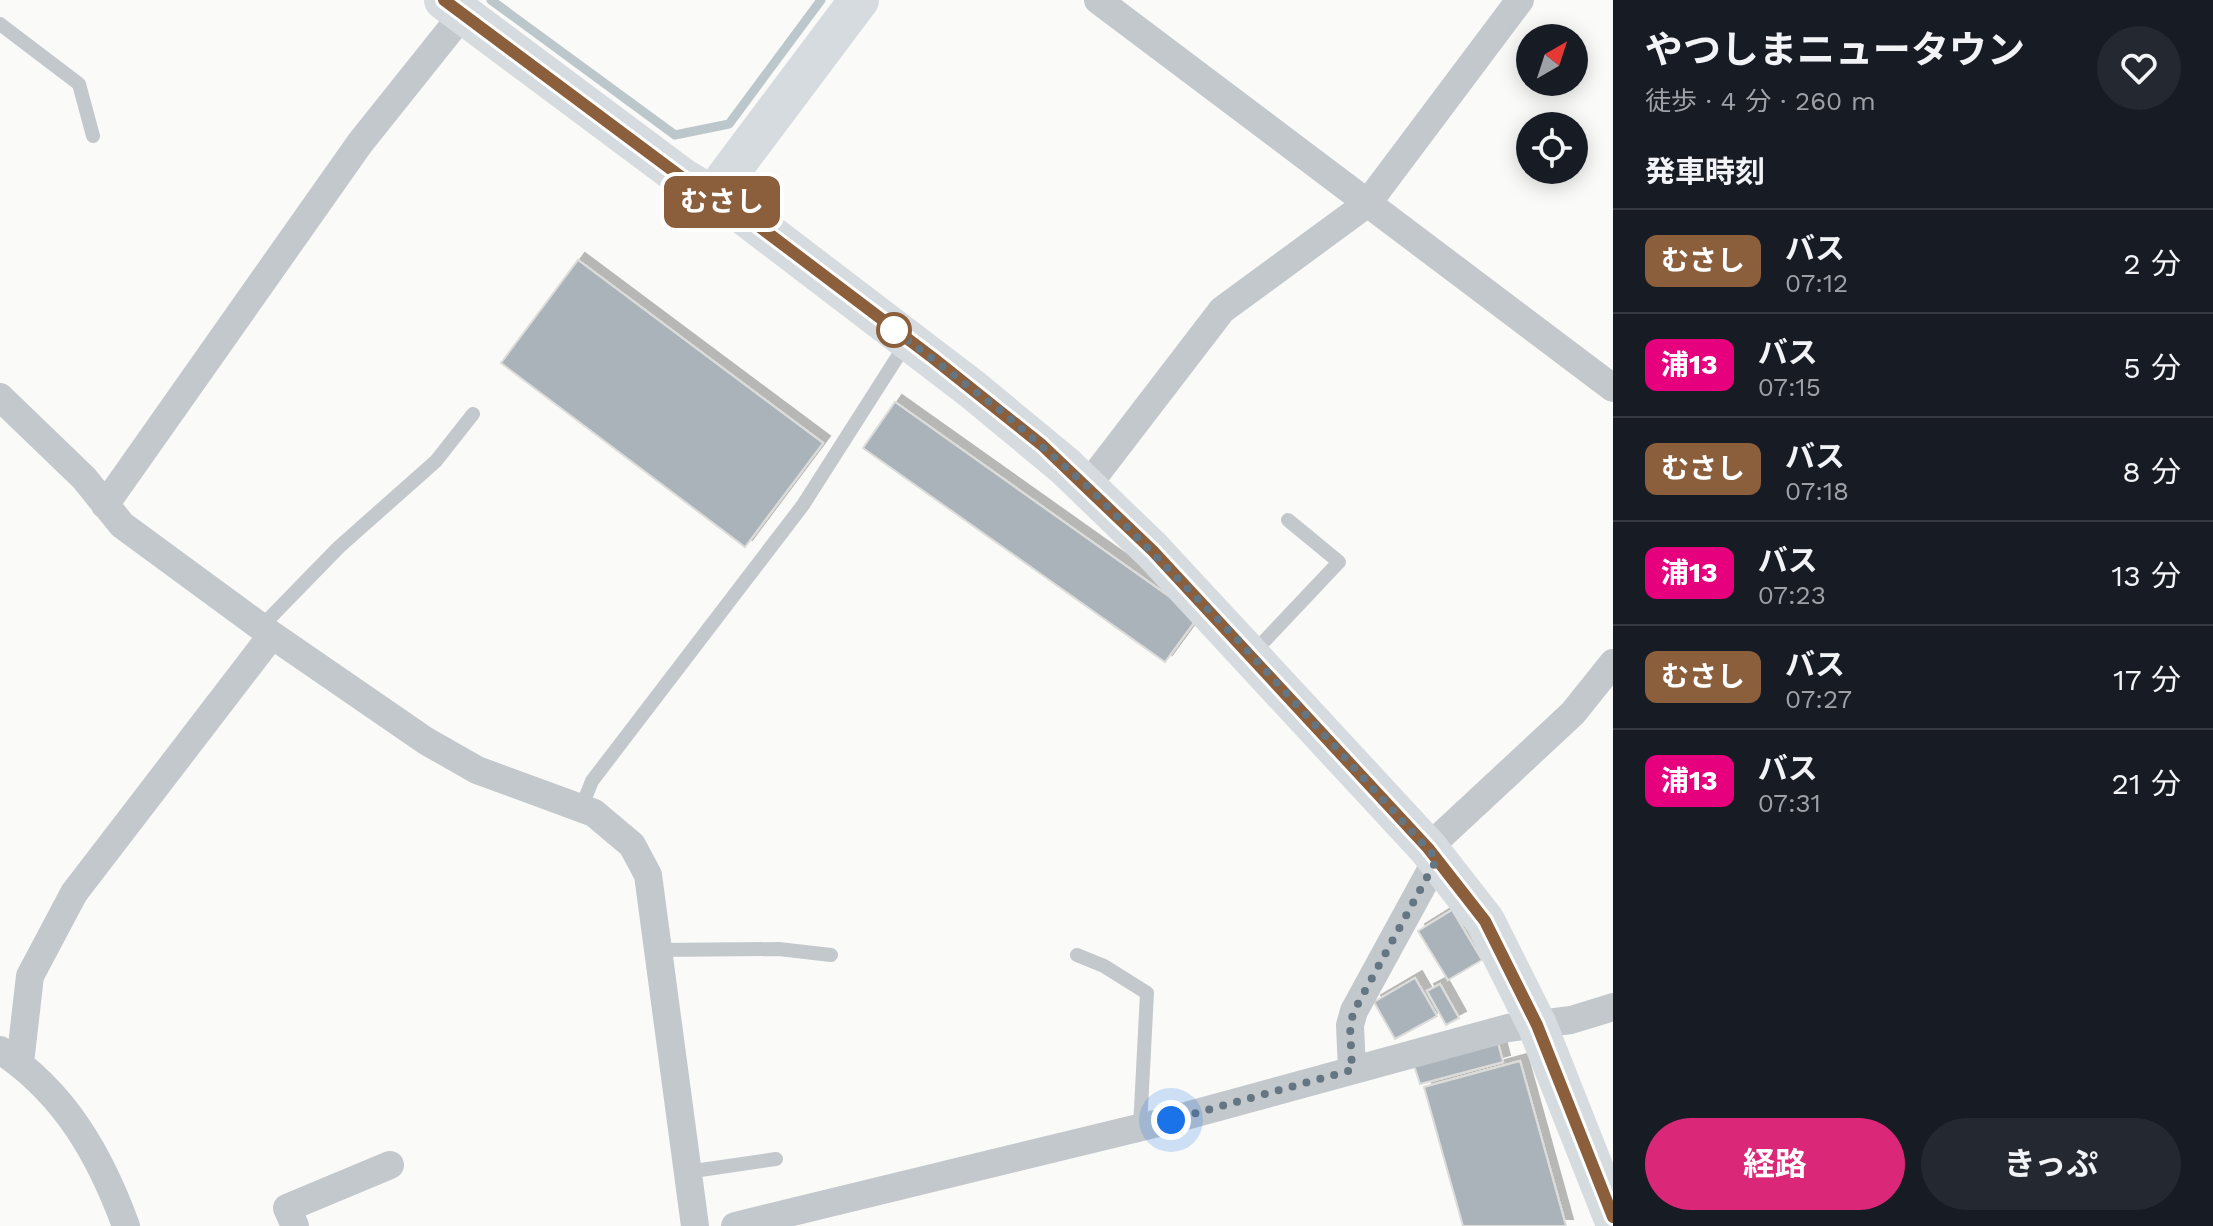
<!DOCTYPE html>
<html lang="ja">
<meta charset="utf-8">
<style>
body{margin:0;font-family:"Work Sans","Noto Sans JP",sans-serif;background:#242831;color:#f1f3f6;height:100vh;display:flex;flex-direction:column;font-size:30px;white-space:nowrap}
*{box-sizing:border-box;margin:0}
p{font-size:26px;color:#9ea1a6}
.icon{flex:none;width:44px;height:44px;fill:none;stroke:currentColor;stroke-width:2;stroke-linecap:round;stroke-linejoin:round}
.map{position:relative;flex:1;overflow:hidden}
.sheet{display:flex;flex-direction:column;background:#171b24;width:600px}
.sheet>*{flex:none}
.badge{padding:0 16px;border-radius:12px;font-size:28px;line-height:52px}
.needle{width:52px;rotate:39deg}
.controls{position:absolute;left:1516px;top:24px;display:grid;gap:16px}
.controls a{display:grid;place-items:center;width:72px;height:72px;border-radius:50%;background:#171b24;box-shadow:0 4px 20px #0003;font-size:40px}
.you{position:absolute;width:40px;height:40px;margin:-20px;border:6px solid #fff;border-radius:50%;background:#1a73e8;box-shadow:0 0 0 12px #1a73e833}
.map>.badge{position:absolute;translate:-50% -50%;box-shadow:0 0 0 4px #fff}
h2{padding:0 32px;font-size:30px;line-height:72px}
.round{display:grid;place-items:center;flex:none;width:84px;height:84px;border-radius:42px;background:#242831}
.summary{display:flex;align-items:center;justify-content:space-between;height:136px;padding:0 32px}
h1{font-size:38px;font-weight:700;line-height:60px}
.action{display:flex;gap:16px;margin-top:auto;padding:16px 32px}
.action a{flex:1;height:92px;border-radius:48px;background:#db2777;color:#fff;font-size:32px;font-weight:700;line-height:92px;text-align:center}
.action a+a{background:#242831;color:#f1f3f6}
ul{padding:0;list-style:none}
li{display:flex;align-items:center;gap:24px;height:104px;padding:0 32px;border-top:2px solid #363941}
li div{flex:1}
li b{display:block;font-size:30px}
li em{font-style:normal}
li .badge{min-width:88px;font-weight:700;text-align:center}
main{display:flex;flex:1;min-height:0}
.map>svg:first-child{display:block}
</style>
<main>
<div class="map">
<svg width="1613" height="1226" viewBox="0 0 1613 1226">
<defs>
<filter id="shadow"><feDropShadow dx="7" dy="-7" stdDeviation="0" flood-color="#0004"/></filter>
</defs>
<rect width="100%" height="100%" fill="#fafaf8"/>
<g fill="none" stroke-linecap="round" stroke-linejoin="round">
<!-- stream -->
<path stroke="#bbc7cb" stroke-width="9" d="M491 0 675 135 729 124 821 0"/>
</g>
<!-- building -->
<path fill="#aab3b9" stroke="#dcdcda" stroke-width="2" filter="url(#shadow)" d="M578 260 823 443 745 547 501 363Z
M895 402 1198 617 1165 662 863 448Z
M1452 910 1482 960 1448 980 1418 931Z
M1415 978 1437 1016 1395 1039 1374 1002Z
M1440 984 1459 1018 1446 1025 1427 991Z
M1498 1043 1503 1062 1420 1084 1414 1065Z
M1520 1061 1566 1226H1463L1424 1087Z"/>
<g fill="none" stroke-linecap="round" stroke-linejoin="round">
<!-- lane -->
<path stroke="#c3c8cc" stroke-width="14" d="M0 24 79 84 93 136
M261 627 339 547 436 461 473 414
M1253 653 1339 562 1288 520
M582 806 592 781 803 505 907 342
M658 950 779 949 831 955
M1077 955 1104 966 1147 993 1140 1128
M687 1172 776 1159"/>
<!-- street -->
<path stroke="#c3c8cc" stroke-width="28" d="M1098 0 1613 388
M0 397 84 478 122 525 272 635 426 741 477 770 594 813 632 845 648 875 695 1226
M1087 486 1222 310 1357 211 1376 192 1520 0
M105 505 360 143 463 14
M1428 848 1573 713 1613 663
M0 1050C65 1093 100 1155 126 1226
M20 1063 30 976 74 893 272 635
M1352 1070 1350 1025 1354 1011 1437 859
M295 1226 287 1208 390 1165
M735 1226 1171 1120 1508 1028 1571 1020 1613 1007"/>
<!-- secondary -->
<path stroke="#d6dbdf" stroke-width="40" d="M444 0 684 179 744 215 972 389 1065 466 1153 551 1428 848 1485 921 1537 1025 1613 1217
M712 196 859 0"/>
</g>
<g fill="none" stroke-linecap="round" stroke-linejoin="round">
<defs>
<path id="line" d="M444 0 684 179 744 215 933 358 1042 445 1153 551 1428 848 1485 921 1537 1025 1613 1217"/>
</defs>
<!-- line casing -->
<use href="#line" stroke="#fff" stroke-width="18"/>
<!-- line -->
<use href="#line" stroke="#8b5e3c" stroke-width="12"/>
<!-- walk -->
<path stroke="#657683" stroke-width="8" stroke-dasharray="0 14.4" d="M894 330 884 322 1005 414 1087 486 1236 638 1437 859 1354 1011 1350 1025 1352 1070 1171 1120"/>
</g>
<!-- markers -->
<circle fill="#fff" stroke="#8b5e3c" stroke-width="4" cx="894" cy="330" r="16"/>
</svg>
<div class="controls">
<a><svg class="needle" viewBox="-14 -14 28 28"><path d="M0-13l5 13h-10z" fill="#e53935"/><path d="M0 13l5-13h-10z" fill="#9ea1a6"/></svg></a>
<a><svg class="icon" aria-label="locate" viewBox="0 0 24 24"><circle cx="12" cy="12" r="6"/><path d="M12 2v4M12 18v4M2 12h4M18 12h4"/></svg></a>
</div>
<div class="you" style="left:1171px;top:1120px"></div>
<b class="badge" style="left:722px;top:202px;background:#8b5e3c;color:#fff">むさし</b>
</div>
<section class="sheet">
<div class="summary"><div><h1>やつしまニュータウン</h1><p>徒歩 · 4 分 · 260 m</p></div><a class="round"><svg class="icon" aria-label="heart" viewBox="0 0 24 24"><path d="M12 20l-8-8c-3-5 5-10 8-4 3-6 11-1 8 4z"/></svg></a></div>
<h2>発車時刻</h2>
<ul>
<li><span class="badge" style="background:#8b5e3c;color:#fff">むさし</span><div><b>バス</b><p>07:12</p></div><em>2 分</em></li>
<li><span class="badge" style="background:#e6007e;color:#fff">浦13</span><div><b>バス</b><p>07:15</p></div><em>5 分</em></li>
<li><span class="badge" style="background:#8b5e3c;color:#fff">むさし</span><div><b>バス</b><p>07:18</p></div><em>8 分</em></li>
<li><span class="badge" style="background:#e6007e;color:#fff">浦13</span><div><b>バス</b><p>07:23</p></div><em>13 分</em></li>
<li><span class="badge" style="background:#8b5e3c;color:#fff">むさし</span><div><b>バス</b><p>07:27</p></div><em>17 分</em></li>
<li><span class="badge" style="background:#e6007e;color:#fff">浦13</span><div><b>バス</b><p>07:31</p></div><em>21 分</em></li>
</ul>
<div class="action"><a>経路</a><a>きっぷ</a></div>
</section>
</main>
